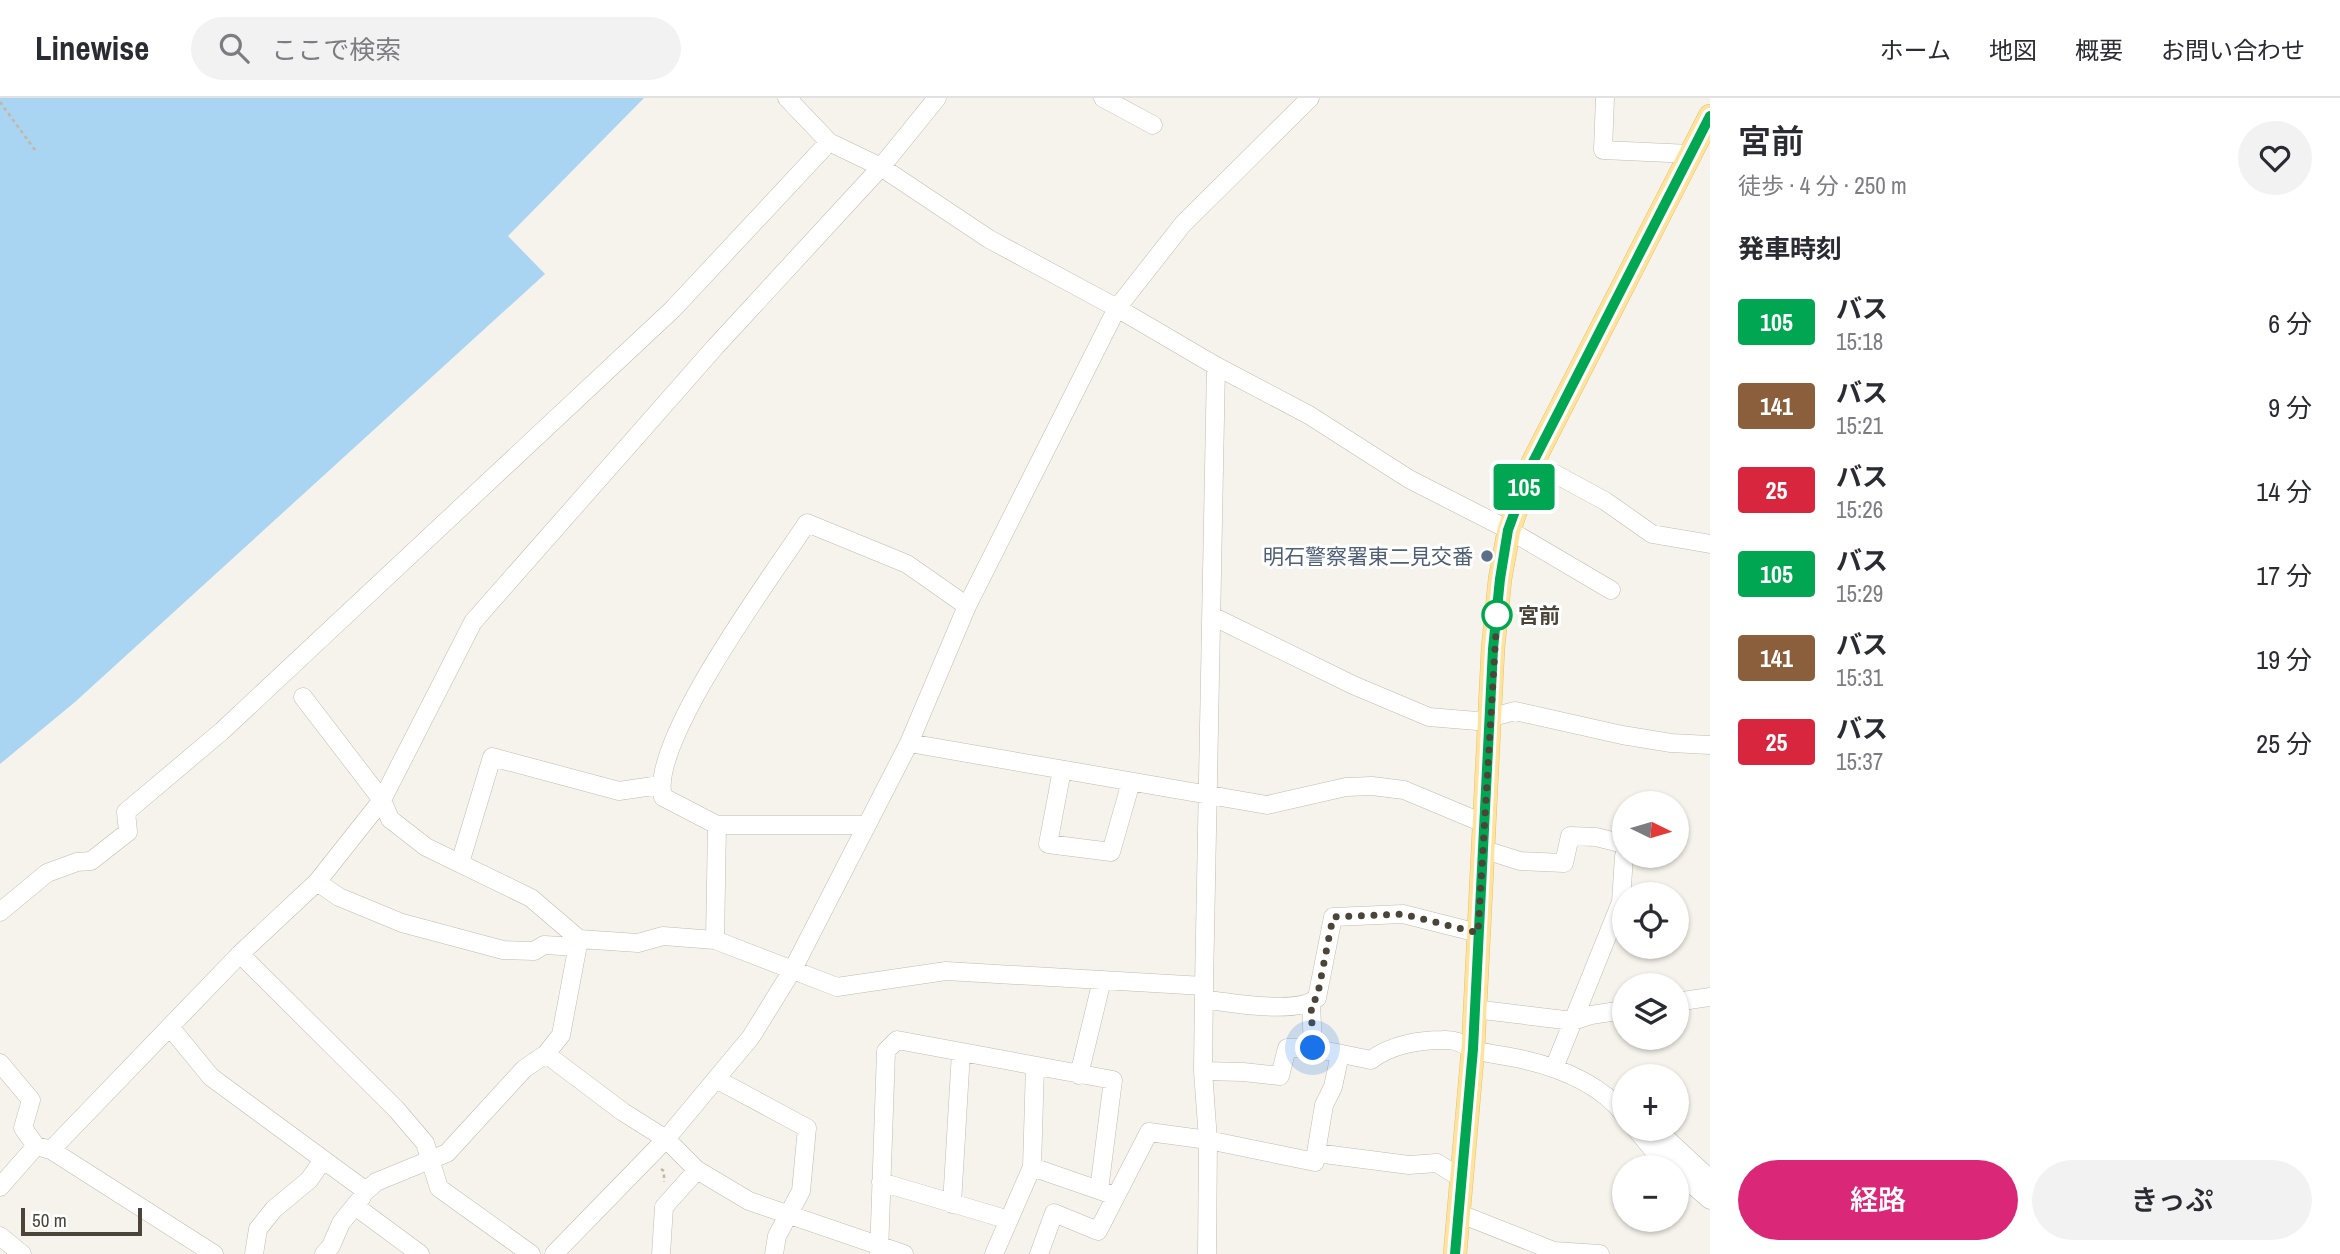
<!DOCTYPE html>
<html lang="ja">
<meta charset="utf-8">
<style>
body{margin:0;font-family:"Archivo Narrow","Noto Sans JP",sans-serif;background:#f2f2f3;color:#2b2b33;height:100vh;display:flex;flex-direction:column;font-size:26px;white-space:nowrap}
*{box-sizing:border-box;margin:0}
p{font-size:23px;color:#7c7c81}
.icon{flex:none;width:38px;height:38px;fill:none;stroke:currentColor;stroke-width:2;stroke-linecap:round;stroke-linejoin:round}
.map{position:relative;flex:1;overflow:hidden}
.side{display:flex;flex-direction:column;background:#fff;width:630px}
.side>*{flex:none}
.badge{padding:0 14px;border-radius:5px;font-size:24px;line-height:46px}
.needle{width:46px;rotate:95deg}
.buttons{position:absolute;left:1612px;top:693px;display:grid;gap:14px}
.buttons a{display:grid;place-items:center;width:77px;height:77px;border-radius:50%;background:#fff;box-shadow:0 2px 5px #0004;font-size:35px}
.scale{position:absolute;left:21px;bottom:18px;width:121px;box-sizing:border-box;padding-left:7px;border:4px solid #4b4439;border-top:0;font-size:19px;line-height:24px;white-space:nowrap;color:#4b4439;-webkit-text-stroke:5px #fff;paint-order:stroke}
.you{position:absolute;width:35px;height:35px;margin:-18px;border:5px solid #fff;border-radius:50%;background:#1a73e8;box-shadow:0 0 0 10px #1a73e833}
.map>.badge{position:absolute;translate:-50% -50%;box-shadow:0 0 0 4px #fff}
h2{padding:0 28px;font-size:26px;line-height:63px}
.round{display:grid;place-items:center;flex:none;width:74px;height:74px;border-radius:37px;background:#f2f2f3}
.overview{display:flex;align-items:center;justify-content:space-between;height:119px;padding:0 28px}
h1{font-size:33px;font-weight:600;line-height:52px}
.action{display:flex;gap:14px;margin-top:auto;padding:14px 28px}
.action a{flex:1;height:80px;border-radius:42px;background:#db2777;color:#fff;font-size:28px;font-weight:600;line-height:80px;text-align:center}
.action a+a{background:#f2f2f3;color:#2b2b33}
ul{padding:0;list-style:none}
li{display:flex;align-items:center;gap:21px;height:84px;padding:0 28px}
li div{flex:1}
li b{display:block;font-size:26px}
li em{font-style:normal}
li .badge{min-width:77px;font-weight:700;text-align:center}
header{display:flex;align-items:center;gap:42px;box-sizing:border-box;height:98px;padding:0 35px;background:#fff;border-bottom:2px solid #e1e1e2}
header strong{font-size:33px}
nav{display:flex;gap:38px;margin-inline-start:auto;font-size:24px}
.search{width:490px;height:63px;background:#f2f2f3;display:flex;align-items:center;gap:18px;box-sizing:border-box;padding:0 24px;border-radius:38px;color:#7c7c81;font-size:26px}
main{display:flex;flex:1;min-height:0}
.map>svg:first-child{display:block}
</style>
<header>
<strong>Linewise</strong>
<div class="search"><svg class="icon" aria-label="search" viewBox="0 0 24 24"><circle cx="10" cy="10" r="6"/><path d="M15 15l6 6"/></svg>ここで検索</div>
<nav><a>ホーム</a><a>地図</a><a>概要</a><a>お問い合わせ</a></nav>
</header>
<main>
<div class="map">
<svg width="1710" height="1156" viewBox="0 0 1710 1156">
<rect width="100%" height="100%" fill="#f6f3ec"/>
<!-- water -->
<path fill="#a9d4f2" d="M0 0H644L508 138 545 176 75 604 0 666Z"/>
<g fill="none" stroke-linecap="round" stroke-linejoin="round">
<defs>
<path id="minor" d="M787 0 829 44 881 69 989 141 1117 210 1216 268 1309 317 1409 381 1509 432 1611 492
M1103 0 1153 27
M1605 0 1603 52 1691 56
M1533 364 1605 403 1652 436 1710 446
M1212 518 1353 587 1429 619 1477 623 1515 613 1622 637 1671 645 1710 647
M303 599 382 702 390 721 426 749 531 800 579 841 638 845 663 838 715 842 837 889 946 873 1204 888
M909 645 1267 707 1346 689 1372 688 1404 692 1483 725
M1062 672 1048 746 1111 754 1131 684
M866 727H717L663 699C648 645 774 475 807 425L907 466 967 508
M1482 751 1520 763 1564 765 1570 738 1596 739 1624 746
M460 765 492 659 619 693 660 687
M317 784 339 799 402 825 503 852 534 853 544 847 578 849
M0 814 47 775 77 764 91 763 128 734 126 714 222 633 673 211 829 44
M715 842 717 727
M240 856 396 1011 425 1045 439 1090 531 1156
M1204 901C1230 905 1297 917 1317 900L1333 819 1403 816 1478 835
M1676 904 1710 899
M1474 911 1573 923 1591 917 1624 912
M170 929 211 979 366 1093 376 1084 447 1055 524 971 546 956 561 937 579 841
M1313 950 1371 962C1390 947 1419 942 1443 942 1456 941 1462 946 1473 951 1485 956 1502 957 1516 960 1555 968 1598 984 1624 1016
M546 956 623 1014 666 1041 697 1072 664 1109 661 1156
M0 965 31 1002 23 1030 36 1048
M1554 970 1621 804 1624 758
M1203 973 1243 974 1280 978 1287 950H1313L1311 905
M1079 977 1102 882
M716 981 807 1030 801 1093 777 1138 774 1156
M1636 1031 1653 1052 1672 1069
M1651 1031 1667 1041 1710 1081
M51 1052 214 1156
M1316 1055 1324 1007 1333 989 1340 956
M1032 1069 1110 1096
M697 1072 749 1103 904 1156
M1676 1073 1710 1102
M881 1084 1009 1122
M0 1089 36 1048 51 1052 240 856 317 784 382 702 473 524 716 248 881 69 937 0
M952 1106 961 954
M355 1108 420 1156
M1458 1115 1554 1153 1600 1156
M0 1138 22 1156
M254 1156 258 1131 274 1111 309 1082 323 1062
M324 1156 331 1148 341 1125 362 1099
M554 1156 666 1041 751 939 793 871 909 645 967 508 1117 210 1183 126 1310 0
M879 1156 886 953 897 942 1113 982 1099 1092
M994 1156 1032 1069 1035 968
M1039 1156 1054 1115 1098 1133 1149 1034 1208 1042 1315 1064 1316 1055 1409 1067 1437 1065 1461 1080
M1207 1156 1208 1042 1203 973 1204 888 1216 268"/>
<path id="major" d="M1455 1156 1473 951 1493 550 1500 481 1509 432 1533 364 1710 18"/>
</defs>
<!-- minor casing -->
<use href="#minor" stroke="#c2bbae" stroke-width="19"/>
<!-- major casing -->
<use href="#major" stroke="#e6c16a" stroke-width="24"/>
<!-- path -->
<path stroke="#c4b79f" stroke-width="2.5" stroke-dasharray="3.5 3.5" stroke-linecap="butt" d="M0 4 35 52
M661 1071 664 1073V1084"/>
<!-- minor -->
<use href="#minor" stroke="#fff" stroke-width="18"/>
<!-- major -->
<use href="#major" stroke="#ffe39c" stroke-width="23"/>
</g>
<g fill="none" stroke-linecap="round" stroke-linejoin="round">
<defs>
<path id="line" d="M1455 1156 1473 951 1493 551 1500 481 1508 432 1533 364 1710 18"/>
</defs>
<!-- line casing -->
<use href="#line" stroke="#fff" stroke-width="16"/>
<!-- line -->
<use href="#line" stroke="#00a651" stroke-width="10"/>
<!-- walk -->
<path stroke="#4b4439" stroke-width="7" stroke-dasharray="0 12.6" d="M1313 950 1311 905 1317 900 1333 819 1403 816 1478 835 1497 517"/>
</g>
<!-- markers -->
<circle fill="#5c6f8a" stroke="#fff" stroke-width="2.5" cx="1487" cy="458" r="7"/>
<circle fill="#fff" stroke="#00a651" stroke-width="3.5" cx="1497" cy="517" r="14"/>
<g text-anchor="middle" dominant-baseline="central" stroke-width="6" stroke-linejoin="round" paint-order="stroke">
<!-- service labels -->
<g font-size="21" fill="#4e5e75" stroke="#fff" text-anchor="end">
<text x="1473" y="458">明石警察署東二見交番</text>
</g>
<!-- stop labels -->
<g font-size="21" font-weight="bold" fill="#4b4439" stroke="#fff" text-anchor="start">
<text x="1518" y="517">宮前</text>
</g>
</g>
</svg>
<div class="buttons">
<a><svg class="needle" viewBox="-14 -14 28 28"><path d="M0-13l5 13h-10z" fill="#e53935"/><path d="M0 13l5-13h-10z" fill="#7c7c81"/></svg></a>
<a><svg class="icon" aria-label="locate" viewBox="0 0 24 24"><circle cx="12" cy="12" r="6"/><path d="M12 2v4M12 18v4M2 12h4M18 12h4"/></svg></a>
<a><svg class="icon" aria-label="layers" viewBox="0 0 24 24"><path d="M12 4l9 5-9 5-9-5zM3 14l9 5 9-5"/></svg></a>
<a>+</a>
<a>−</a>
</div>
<div class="scale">50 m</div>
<div class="you" style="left:1313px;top:950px"></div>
<b class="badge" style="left:1524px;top:389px;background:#00a651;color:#fff">105</b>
</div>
<section class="side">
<div class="overview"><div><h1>宮前</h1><p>徒歩 · 4 分 · 250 m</p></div><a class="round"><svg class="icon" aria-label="heart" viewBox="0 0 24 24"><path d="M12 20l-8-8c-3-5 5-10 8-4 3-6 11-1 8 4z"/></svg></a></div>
<h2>発車時刻</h2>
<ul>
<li><span class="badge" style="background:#00a651;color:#fff">105</span><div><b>バス</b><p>15:18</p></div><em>6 分</em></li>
<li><span class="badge" style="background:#8b5e3c;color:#fff">141</span><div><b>バス</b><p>15:21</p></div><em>9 分</em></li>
<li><span class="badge" style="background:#d7263d;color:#fff">25</span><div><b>バス</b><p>15:26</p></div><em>14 分</em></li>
<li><span class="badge" style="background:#00a651;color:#fff">105</span><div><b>バス</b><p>15:29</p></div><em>17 分</em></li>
<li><span class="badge" style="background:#8b5e3c;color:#fff">141</span><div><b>バス</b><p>15:31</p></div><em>19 分</em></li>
<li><span class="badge" style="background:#d7263d;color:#fff">25</span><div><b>バス</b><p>15:37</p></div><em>25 分</em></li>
</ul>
<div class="action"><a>経路</a><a>きっぷ</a></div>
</section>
</main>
